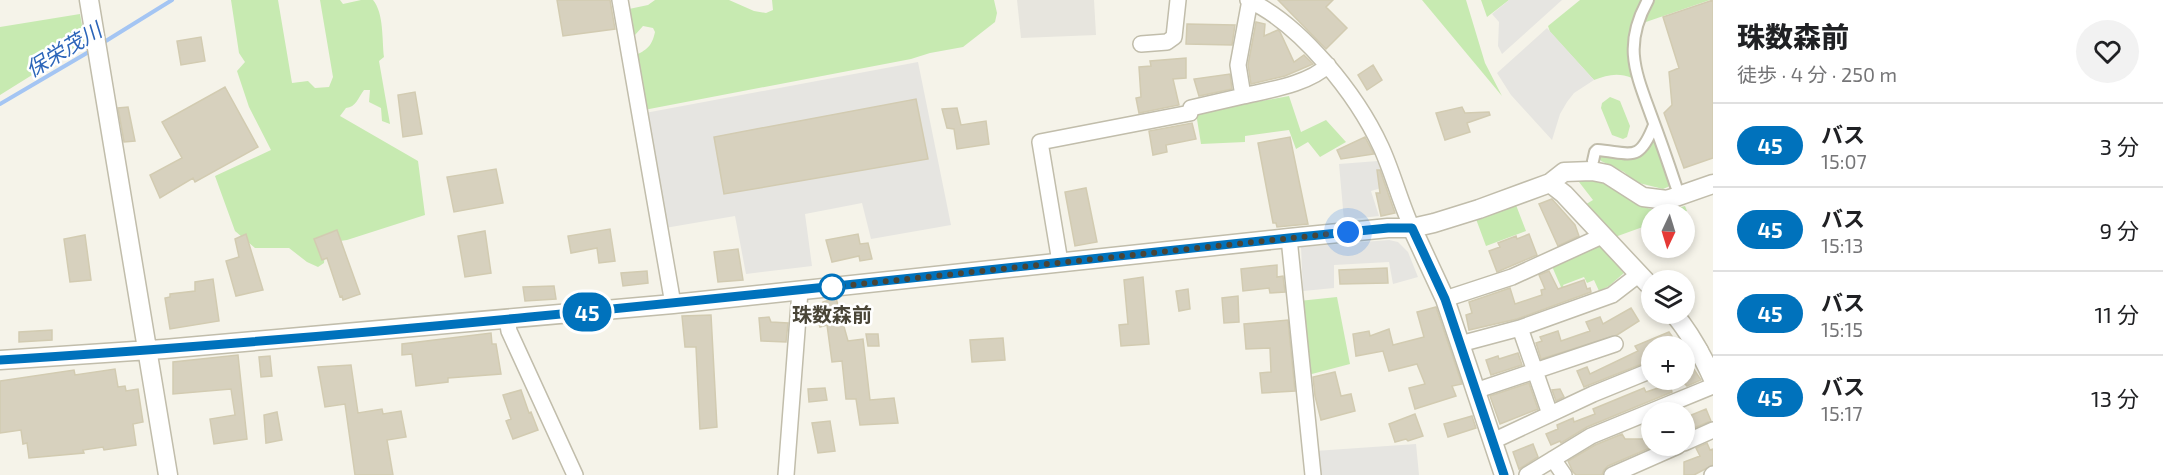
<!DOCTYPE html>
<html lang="ja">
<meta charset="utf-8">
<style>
body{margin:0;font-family:"Exo 2","Noto Sans JP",sans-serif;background:#f2f2f2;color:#202124;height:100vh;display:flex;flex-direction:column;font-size:22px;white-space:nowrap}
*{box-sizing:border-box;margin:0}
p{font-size:20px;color:#757577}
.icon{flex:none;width:33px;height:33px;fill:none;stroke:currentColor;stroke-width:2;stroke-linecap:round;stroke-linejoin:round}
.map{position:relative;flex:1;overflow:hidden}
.details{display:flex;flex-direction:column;background:#fff;width:450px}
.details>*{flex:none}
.badge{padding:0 12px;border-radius:20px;font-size:21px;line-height:39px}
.needle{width:39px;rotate:184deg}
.buttons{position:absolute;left:1641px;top:204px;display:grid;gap:12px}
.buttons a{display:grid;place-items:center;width:54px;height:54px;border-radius:50%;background:#fff;box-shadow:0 3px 9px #0003;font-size:30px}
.you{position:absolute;width:30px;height:30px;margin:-15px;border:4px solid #fff;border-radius:50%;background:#1a73e8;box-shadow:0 0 0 9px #1a73e833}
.map>.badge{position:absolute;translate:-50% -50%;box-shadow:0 0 0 3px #fff}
.round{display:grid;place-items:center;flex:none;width:63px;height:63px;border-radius:32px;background:#f2f2f2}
.overview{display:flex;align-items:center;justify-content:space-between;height:102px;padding:0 24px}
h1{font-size:28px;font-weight:800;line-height:45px}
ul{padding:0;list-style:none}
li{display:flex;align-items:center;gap:18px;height:84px;padding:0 24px;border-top:2px solid #e0e0e0}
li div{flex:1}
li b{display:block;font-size:22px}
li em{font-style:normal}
li .badge{min-width:66px;font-weight:700;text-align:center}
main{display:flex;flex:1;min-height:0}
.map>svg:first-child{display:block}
</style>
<main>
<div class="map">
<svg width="1713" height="475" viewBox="0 0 1713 475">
<rect width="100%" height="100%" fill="#f5f3e9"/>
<!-- industrial -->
<path fill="#e7e5de" d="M1017 0H1094L1096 35 1021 38Z"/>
<!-- green -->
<path fill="#c7eab1" d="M231 0H278L292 83 308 81 315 88 329 87 333 77 320 0H340L343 4 361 0H373C384 13 382 40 384 57L379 61 390 124 382 121 381 108 369 102 370 90H364C358 98 356 107 346 108L340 116 418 161 425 215 347 240 326 243 324 263 318 267 307 262 289 248H255L235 231 215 176 271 150 249 107 237 71 245 62 239 53Z
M655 0H729L754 11 766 13 773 10 772 0H994L997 13 995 22 963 47 930 53 911 59 644 110 634 56C647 50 652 46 655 32L653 28 643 26 635 35 632 34 629 9 648 5Z
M1422 0H1466L1485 63 1502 96Z
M1481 0H1509L1487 17Z
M1580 0H1644C1632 23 1621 52 1634 77L1632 78C1618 72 1607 75 1594 80L1550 32 1548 26Z
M1655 0H1710L1643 23Z
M80 14 85 42 0 95V27Z
M1289 96 1301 132 1326 120 1346 142 1320 157 1308 142 1296 149 1289 130 1245 136V142L1201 144 1196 113Z
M1610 97 1620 101 1630 126 1627 137 1623 139 1612 135 1601 108 1602 103Z
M1655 137 1670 180V186L1663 189 1635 182 1624 172 1601 161 1598 157 1600 153 1619 159 1627 158 1648 148Z
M1586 180C1628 182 1632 223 1685 206L1687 211 1678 214H1652L1651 224 1615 237 1583 206 1593 200 1579 182Z
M1516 205 1526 231 1486 246 1476 219Z
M1596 242 1624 273 1609 286 1599 291 1594 280 1587 283 1584 277 1563 285 1569 300 1567 301 1551 264Z
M1337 297 1350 364 1308 375 1299 301Z"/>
<!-- parking -->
<path fill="#e6e5e1" d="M1509 0H1562L1502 54 1498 46 1499 22 1492 14Z
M1547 28 1594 80 1574 93 1567 102 1560 114 1552 140 1511 95 1497 73Z
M918 62 951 225 871 239 862 203 805 214 812 266 746 274 735 216 665 228 645 113Z
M1378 161 1388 186 1371 191 1379 216 1344 220 1339 164Z
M1389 240 1398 242 1408 252 1418 277 1393 284 1389 262 1334 265V288L1303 291 1301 247Z
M1416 444 1419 475H1317L1315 451Z"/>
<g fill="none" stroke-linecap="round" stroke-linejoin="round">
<!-- stream -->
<path stroke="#a4c5f3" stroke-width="4" d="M101 44 172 0
M0 104 92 50"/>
</g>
<!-- building -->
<path fill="#d7d1be" stroke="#d2cbb1" stroke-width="1.5" d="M557 0H610L615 29 563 36Z
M1278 0H1333L1326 7 1347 28 1326 49Z
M1713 0V158L1684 168 1664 113 1672 105 1669 72 1679 68 1663 17Z
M1256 22 1265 24 1264 36 1278 30 1280 32 1294 62 1304 55 1313 64 1285 76 1251 84 1248 65Z
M1187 24 1235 25 1232 45 1186 44Z
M201 37 205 61 181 65 177 41Z
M1186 58V78L1173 79 1179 105 1139 113 1136 98 1141 97 1139 67 1151 66 1150 61Z
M1373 65 1382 80 1367 90 1358 75Z
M1230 74 1232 89 1199 96 1194 79Z
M225 87 258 147 195 182 193 178 160 198 150 175 182 158 162 122Z
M415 92 422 134 403 137 398 95Z
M916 99 928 159 724 194 714 137Z
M128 107 135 141 124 142 118 108Z
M1462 107 1465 113 1489 112 1490 115 1467 123 1470 132 1445 140 1436 113Z
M957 108 961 125 986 121 989 144 957 149 954 129 947 128 942 109Z
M1192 123 1196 139 1166 145 1167 152 1153 155 1149 131Z
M1290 137 1308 224 1277 227 1276 223H1273L1258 143Z
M1365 137 1374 154 1341 159 1337 150Z
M496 169 503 203 454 212 447 177Z
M1377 170H1380L1395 213 1381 216 1376 193H1380Z
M1086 188 1097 242 1075 246 1065 192Z
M1552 199 1575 225 1579 236 1558 246 1539 204Z
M610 229 615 261 599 263 597 248 571 253 568 236Z
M337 230 360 294 343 300 342 296 340 297 327 258 322 260 314 239Z
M485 231 491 273 465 277 458 236Z
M246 234 263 290 236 296 226 261 239 257 235 239Z
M858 234 860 244 868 243 872 259 860 261 859 256 832 262 826 240Z
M1529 234 1537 255 1497 272 1489 251 1500 247 1498 243 1516 236 1517 239Z
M85 235 91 280 70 282 64 239Z
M738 249 743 280 718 282 714 252Z
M1277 265V277L1283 276 1285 292 1270 293 1269 288 1243 291 1241 269Z
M1387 268 1388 283 1340 284 1339 270Z
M647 271 648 283 623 286 621 273Z
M1549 271 1558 289 1584 280 1587 289 1590 288 1591 292 1517 319 1469 330 1466 315 1472 313 1469 302 1510 288 1515 304 1542 295 1541 290 1545 289 1539 275Z
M1143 277 1149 344 1121 346 1119 325 1128 324 1124 280Z
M213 279 219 321 170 329 165 298 170 297V294L195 291V282Z
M554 286 556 299 525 301 523 287Z
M1188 289 1190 309 1179 311 1176 291Z
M1238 296 1239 322 1224 323 1222 298Z
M836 298 848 341 863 339 870 400 894 398 898 423 860 425 856 399H846L842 361 832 362 827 325 820 327 815 310 825 309 823 302Z
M1436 307 1462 384 1452 386 1456 396 1415 409 1409 388 1425 384 1417 364 1389 371 1383 351 1356 356 1353 334 1369 331 1370 336 1389 329 1393 345 1424 337 1417 312Z
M1631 308 1639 321 1617 335 1541 359 1536 343 1542 341 1540 337 1558 331 1561 341 1590 331 1586 322 1600 317 1603 324Z
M711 315 717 427 700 429 696 347H685L682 316Z
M769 317 771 322 788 323 786 342 761 341 759 318Z
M1288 320 1295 391 1262 393 1260 373 1271 372 1270 348 1246 349 1244 324Z
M52 330V340L19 342V332Z
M1669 332 1679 346H1652V360L1584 387 1577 371 1587 367 1590 374 1638 351 1635 346Z
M491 333 492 344H496L501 374 448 378V382L416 386 412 354 402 355V344Z
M866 334H878L879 346H868Z
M1003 338 1005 360 972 362 970 340Z
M1518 353 1522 365 1491 375 1486 360 1498 356 1499 359Z
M238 355 247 439 214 444 210 419 235 415 231 389 173 394V362Z
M270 356 272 376 261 377 259 357Z
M351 365 358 413 382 409 383 414 401 411 406 437 387 440 393 475H355L345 404 325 407 318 367Z
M1693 368 1701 380 1687 386 1684 383V371Z
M115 369 118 387 125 386 126 391 138 389 143 422 133 424 136 445 104 450 103 447 83 450 84 453 29 458 27 443 23 444 21 430 0 433V381L74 370 75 375Z
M1335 372 1341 396 1351 394 1355 411 1321 420 1315 396 1313 377Z
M1529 383 1538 409 1500 424 1490 396Z
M1670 384 1672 392 1587 427 1561 443 1560 441 1551 445 1546 434 1558 429 1557 425 1573 418 1574 422 1595 414 1593 409 1644 388 1646 392Z
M825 388 827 400 809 402 808 389Z
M1560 389 1564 397 1556 401 1552 390Z
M521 390 529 413 531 412 538 430 513 439 506 421 511 419 503 395Z
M1706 409 1711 421 1684 432V418Z
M277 412 282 440 266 443 264 415Z
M1415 414 1423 436 1408 441 1406 439 1395 442 1389 424Z
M1472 416 1476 428 1448 437 1444 424Z
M830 421 835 451 818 453 812 423Z
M1652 422V447L1608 466 1604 470 1602 475H1576L1573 472 1568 461 1595 445 1622 434 1625 439H1646L1642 426Z
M1707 443 1710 450 1713 449V465L1694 475H1684V462L1700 456 1696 448Z
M1533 444 1538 457 1519 469 1513 452Z"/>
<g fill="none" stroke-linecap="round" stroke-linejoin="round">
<defs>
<path id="pedestrian" d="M1648 0C1623 45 1635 71 1651 115 1660 139 1668 162 1676 186
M1593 161 1595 152 1597 150C1632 153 1639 163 1654 125"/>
<path id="minor" d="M620 0 673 304
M1248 0C1301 24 1357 95 1381 147 1393 173 1400 202 1412 228
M1141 44 1167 42 1174 37 1178 0
M1243 96C1269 90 1309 84 1328 65
M1289 238 1313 475
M1060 262 1040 142 1190 113 1191 108 1243 96 1238 65 1250 0
M1445 299 1512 277 1602 236
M507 319 509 331 575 475
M1460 344 1520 328
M1684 356 1700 350
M1475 391 1615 344
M1550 414 1520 328 1612 295 1638 275
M1493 441 1593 394 1652 370
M1684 443 1713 430
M1553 459 1564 475
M786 475 800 291
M1527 475 1591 436 1713 386
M1612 475 1678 446
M1712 475 1713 474"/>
<path id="tertiary" d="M89 0 168 475
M1550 183 1564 172 1592 171 1607 174 1643 197 1667 200 1713 184
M1412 228 1445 299 1504 475
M1674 314C1691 334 1702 355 1713 379
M0 360 164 349 673 304 1289 238 1388 228H1412L1434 223 1479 209 1550 183 1564 194 1652 288"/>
</defs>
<!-- pedestrian casing -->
<use href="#pedestrian" stroke="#c1bdab" stroke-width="14"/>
<!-- minor casing -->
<use href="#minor" stroke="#c1bdab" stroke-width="18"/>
<!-- tertiary casing -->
<use href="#tertiary" stroke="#c1bdab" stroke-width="21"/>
<!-- pedestrian -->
<use href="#pedestrian" stroke="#fff" stroke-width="10"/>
<!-- minor -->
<use href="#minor" stroke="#fff" stroke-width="15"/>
<!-- tertiary -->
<use href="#tertiary" stroke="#fff" stroke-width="18"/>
</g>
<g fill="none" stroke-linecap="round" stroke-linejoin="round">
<defs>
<path id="line" d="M0 360C431 333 859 283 1289 238L1388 228H1412L1445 299 1504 475"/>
</defs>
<!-- line casing -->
<use href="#line" stroke="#fff" stroke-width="14"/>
<!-- line -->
<use href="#line" stroke="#0072bc" stroke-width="9"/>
<!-- walk -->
<path stroke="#494537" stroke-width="6" stroke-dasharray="0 10.8" d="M832 287 1348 232"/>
</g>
<!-- markers -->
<circle fill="#fff" stroke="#0072bc" stroke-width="3" cx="832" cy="287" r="12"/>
<g text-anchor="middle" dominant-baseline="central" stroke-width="5" stroke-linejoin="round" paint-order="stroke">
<!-- stop labels -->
<g font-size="20" font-weight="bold" fill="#494537" stroke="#fff">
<text x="832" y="314">珠数森前</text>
</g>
<!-- water labels -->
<g font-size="21" font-style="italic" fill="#2c65b9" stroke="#fff">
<text transform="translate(63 49) rotate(-31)">保栄茂川</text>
</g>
</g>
</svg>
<div class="buttons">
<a><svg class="needle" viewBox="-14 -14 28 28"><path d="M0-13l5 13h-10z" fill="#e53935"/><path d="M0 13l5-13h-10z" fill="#757577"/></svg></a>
<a><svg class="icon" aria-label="layers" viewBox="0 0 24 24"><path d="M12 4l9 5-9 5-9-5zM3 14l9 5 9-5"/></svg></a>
<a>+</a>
<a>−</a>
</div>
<div class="you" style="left:1348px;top:232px"></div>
<b class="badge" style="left:587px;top:312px;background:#0072bc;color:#fff">45</b>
</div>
<section class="details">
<div class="overview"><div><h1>珠数森前</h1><p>徒歩 · 4 分 · 250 m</p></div><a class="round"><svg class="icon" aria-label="heart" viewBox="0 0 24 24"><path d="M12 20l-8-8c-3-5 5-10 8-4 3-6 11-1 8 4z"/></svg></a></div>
<ul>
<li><span class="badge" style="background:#0072bc;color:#fff">45</span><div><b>バス</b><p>15:07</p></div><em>3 分</em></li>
<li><span class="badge" style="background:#0072bc;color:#fff">45</span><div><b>バス</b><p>15:13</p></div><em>9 分</em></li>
<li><span class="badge" style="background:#0072bc;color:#fff">45</span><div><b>バス</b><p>15:15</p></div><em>11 分</em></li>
<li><span class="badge" style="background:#0072bc;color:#fff">45</span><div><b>バス</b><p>15:17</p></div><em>13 分</em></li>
</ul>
</section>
</main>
